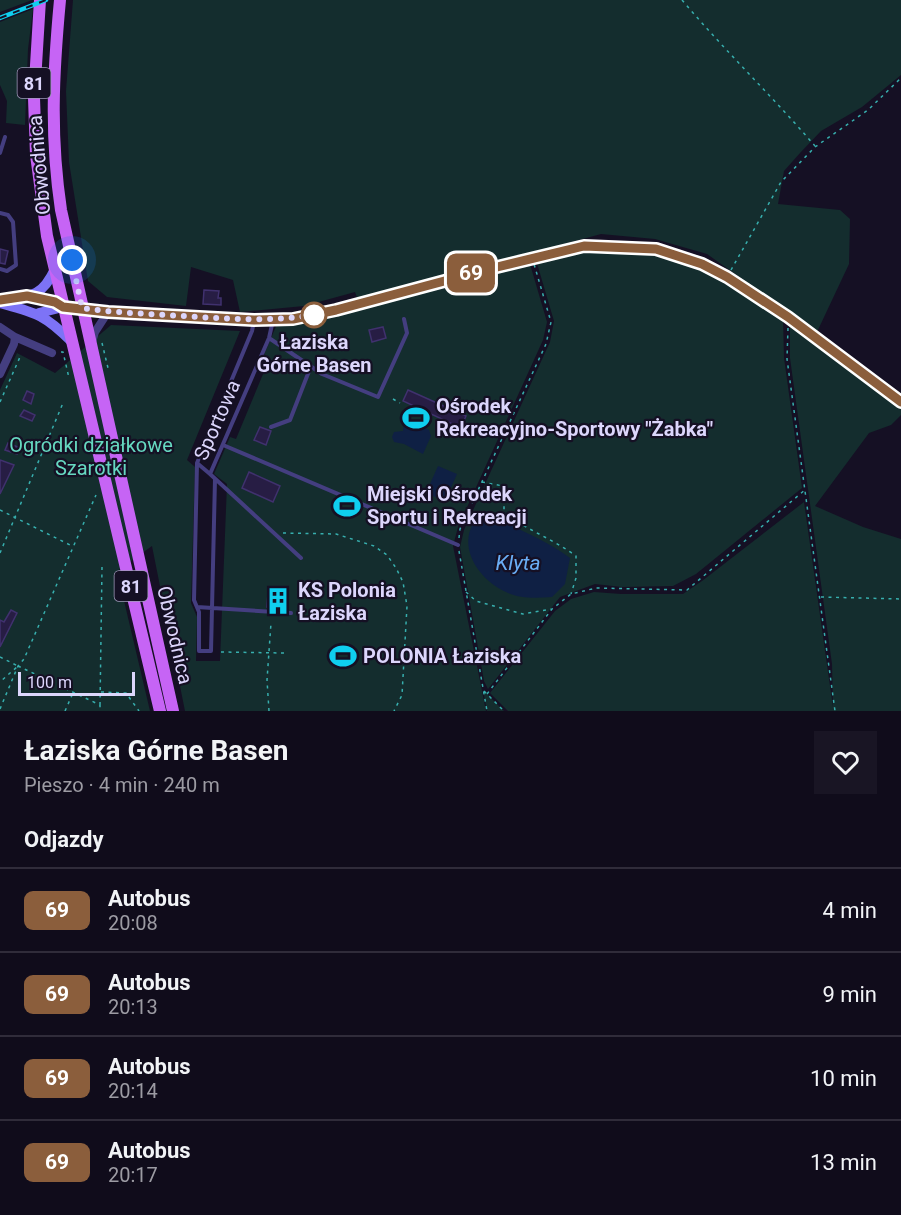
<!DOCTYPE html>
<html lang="pl">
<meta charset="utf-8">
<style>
body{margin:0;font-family:Roboto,sans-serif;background:#191524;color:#f1f3f6;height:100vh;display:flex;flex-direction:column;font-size:22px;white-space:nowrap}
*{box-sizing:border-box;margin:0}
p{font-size:20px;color:#9c9ba3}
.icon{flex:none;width:33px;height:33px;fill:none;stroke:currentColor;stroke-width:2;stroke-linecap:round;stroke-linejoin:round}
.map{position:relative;height:711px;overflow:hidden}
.side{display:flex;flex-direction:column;background:#100c1b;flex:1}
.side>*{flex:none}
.badge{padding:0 12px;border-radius:9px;font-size:21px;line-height:39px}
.scale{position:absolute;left:18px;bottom:15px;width:117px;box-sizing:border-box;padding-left:6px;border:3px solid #dcd6fc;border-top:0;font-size:16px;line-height:21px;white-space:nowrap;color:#dcd6fc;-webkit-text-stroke:4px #151024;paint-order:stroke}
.you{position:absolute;width:30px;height:30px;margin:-15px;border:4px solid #fff;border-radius:50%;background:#1a73e8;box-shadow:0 0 0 9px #1a73e833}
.map>.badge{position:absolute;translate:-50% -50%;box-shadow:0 0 0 3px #fff}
h2{padding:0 24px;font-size:22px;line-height:54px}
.round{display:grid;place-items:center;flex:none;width:63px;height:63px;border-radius:0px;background:#191524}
.summary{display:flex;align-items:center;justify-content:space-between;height:102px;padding:0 24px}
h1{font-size:28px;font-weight:700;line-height:45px}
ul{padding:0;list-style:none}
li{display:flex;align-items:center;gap:18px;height:84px;padding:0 24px;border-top:2px solid #302c3a}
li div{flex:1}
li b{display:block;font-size:22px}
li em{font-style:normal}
li .badge{min-width:66px;font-weight:700;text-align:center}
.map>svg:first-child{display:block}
</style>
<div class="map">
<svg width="901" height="711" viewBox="0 0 901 711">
<rect width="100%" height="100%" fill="#151024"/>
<!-- green -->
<path fill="#142d2e" d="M0 0H32L0 12Z
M73 0H901V75L862 107 821 131 800 153 784 171 778 204 840 210 850 219 849 264 817 332 707 254 655 239 601 234 358 300 355 292 304 306 240 312 233 280 191 267 186 306 107 297 88 281 69 162 66 91Z
M33 9 28 49 25 125 6 123 7 101 0 85V22Z
M601 244 654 248 703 263 783 318 784 358 802 488 696 574 673 586 622 587 595 584 560 597 488 689 484 681 460 547 464 530 550 342 554 321 536 260Z
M530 264 547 322 543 340 458 527 453 546 486 711H185L152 546 117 571 150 711H0V390L17 353 55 373 111 325 240 331 187 460 195 467 191 603 197 617 196 661H220L227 484 214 474 230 437 236 439 268 362 263 357 277 324 338 312Z
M790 322 901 408V415L891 425 869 433 815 506 863 527 901 539V711H508L490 693 555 611 571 599 594 592 621 594H683L702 581 804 502 833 707 832 664 790 358Z
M483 690 504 711H487Z"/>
<!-- water -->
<path fill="#0f2044" d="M409 421 413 426 420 429 425 428 429 430 431 436 423 454 404 444 394 442 392 437 394 432 403 431 404 422Z
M438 466 457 474 445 501 426 493Z
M487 511C513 529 544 538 570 558L565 584 552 597C536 598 520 599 506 592 481 581 458 550 473 524 476 519 483 515 487 511Z"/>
<!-- building -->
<path fill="#271d44" stroke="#40316e" stroke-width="1.5" d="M0 249 8 251 5 264 0 263Z
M204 290 219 291 218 298H221V305L203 304Z
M383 327 386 338 372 342 369 330Z
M408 390 466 416 461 428 403 401Z
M27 391 34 394 31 404 23 400Z
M24 410 35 415 32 421 20 416Z
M260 427 271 431 266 445 254 440Z
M8 443 20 448 17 454 5 450Z
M0 460 14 465 0 494Z
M249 472 280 486 273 502 242 488Z
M268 592 288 593 287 609 267 607Z
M11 610 17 613 0 647V620L4 622Z"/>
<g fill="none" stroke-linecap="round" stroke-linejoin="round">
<!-- path -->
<path stroke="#37afae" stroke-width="1.5" stroke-dasharray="3 4.5" stroke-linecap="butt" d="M682 0C725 51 772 96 815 146
M731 270 781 182 815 147 868 110 901 78
M788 328 787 359 835 711
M102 343 108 368
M61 352H63L69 378
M393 399 400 403
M0 402 20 357
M482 482 503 486 509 495 504 503V513C527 530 553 539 576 556V578L571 594
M0 510 72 546
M283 533 336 534 374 546 387 555 396 568 403 582 407 606 402 695 394 711
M459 538 460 529 546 344 551 322 534 264
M459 551 487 711
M0 553 63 403
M466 592 476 601 523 614 552 609
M821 597 901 599
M221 652 284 653
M0 657 18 666 0 682
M18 666 100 705V711
M484 691 504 711
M101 692 126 693 139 711
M487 694 552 609 571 594 596 588 687 590 806 489
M100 705 102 567
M0 709 18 666 24 659 96 495
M65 711 73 693
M269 711 267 680 271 623"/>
<!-- lane -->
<path stroke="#443e80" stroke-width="4" d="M0 153 5 137
M0 213 8 215 13 222 16 265 7 271 0 269
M254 321 252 331 197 463 210 474 269 338 273 320
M269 338 322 374 378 397 407 333 404 319
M271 427 290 420 311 366
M223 445 458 545
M197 463 194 600 199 612V651H211L215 479
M210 474 301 558
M197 607 291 613"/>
<!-- street -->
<path stroke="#443e80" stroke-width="8" d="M82 308 108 312 254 320 293 319 336 310 532 258 584 246 656 249 702 264 727 277 788 317 901 402
M0 327 15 337 52 353
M92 342 95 332 108 312
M0 374 14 344 15 337"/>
<!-- secondary -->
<path stroke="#7d73f6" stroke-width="10" d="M27 296 55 302 63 307
M0 300C29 296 41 299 55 269
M0 303C36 313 44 314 71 341
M39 313 63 307 82 308"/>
<!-- primary -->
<path stroke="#c664f5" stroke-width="12" d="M40 0 34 98 36 155 47 236 160 711
M60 0C53 75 50 136 61 210L173 711"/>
<defs>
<path id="rail" d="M0 18 46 0"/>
</defs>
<!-- rail casing -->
<use href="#rail" stroke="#0fceef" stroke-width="4.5"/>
<!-- rail -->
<use href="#rail" stroke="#151024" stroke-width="2" stroke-dasharray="7" stroke-linecap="butt"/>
</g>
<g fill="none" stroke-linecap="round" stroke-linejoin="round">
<defs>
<path id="line" d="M0 300 27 296 55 302 63 307 108 312 254 320 293 319 336 310 493 268 584 246 656 249 702 264 727 277 788 317 901 402"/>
</defs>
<!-- line casing -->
<use href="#line" stroke="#fff" stroke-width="14"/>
<!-- line -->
<use href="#line" stroke="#8b5e3c" stroke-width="9"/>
<!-- walk -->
<path stroke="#dcd6fc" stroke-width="6" stroke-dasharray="0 10.8" d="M72 260 82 308C116 313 150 314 184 316 228 319 270 322 314 315"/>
</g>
<!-- icons -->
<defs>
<symbol id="stadium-bare" viewBox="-9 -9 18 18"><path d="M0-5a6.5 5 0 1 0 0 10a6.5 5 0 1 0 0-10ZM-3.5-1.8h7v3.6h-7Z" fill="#0fceef" stroke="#151024" stroke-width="2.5" paint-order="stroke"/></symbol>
<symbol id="building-bare" viewBox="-9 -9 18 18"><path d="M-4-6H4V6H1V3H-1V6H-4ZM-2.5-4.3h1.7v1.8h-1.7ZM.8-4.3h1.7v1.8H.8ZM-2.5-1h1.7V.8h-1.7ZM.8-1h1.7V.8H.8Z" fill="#0fceef" stroke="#151024" stroke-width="2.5" paint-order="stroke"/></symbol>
</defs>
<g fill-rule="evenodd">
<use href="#stadium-bare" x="397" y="399" width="38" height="38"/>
<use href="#stadium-bare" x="328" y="487" width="38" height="38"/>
<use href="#building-bare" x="259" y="582" width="38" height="38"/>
<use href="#stadium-bare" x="324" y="637" width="38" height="38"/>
</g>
<!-- markers -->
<circle fill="#fff" stroke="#8b5e3c" stroke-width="3" cx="314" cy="315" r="12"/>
<g text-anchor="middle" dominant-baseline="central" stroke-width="4.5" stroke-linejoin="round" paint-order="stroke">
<!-- shield labels -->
<g fill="#151024" stroke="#a09bbb" stroke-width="1.5">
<rect x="17.5" y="68" width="33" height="30" rx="4.5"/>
<rect x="114.5" y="571" width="33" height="30" rx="4.5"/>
</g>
<g font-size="18" font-weight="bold" fill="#dcd6fc">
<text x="34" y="83">81</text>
<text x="131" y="586">81</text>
</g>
<!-- street labels -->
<g font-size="20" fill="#dcd6fc" stroke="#151024">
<text transform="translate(39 165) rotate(-95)">Obwodnica</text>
<text transform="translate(217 420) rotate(-66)">Sportowa</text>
<text transform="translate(175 635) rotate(77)">Obwodnica</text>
</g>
<!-- stop labels -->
<g font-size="20" font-weight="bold" fill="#dcd6fc" stroke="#151024">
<text x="314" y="342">Łaziska<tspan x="314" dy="23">Górne Basen</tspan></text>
</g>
<!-- poi labels -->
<g font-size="20" font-weight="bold" fill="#dcd6fc" stroke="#151024" text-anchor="start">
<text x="436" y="406">Ośrodek<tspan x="436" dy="23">Rekreacyjno-Sportowy "Żabka"</tspan></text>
<text x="367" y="494">Miejski Ośrodek<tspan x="367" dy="23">Sportu i Rekreacji</tspan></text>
<text x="298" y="590">KS Polonia<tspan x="298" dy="23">Łaziska</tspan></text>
<text x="363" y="656">POLONIA Łaziska</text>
</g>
<!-- park labels -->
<g font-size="20" fill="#66d8c1" stroke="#151024">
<text x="91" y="445">Ogródki działkowe<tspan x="91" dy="23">Szarotki</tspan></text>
</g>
<!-- water labels -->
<g font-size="21" font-style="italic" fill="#6aaef6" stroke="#151024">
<text x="518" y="563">Klyta</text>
</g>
</g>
</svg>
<div class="scale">100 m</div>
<div class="you" style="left:72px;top:260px"></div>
<b class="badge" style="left:471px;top:273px;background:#8b5e3c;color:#fff">69</b>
</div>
<section class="side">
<div class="summary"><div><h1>Łaziska Górne Basen</h1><p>Pieszo · 4 min · 240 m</p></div><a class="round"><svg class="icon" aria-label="heart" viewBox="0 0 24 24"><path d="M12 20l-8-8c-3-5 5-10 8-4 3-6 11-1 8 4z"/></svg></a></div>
<h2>Odjazdy</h2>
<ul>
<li><span class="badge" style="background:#8b5e3c;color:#fff">69</span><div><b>Autobus</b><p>20:08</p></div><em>4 min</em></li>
<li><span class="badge" style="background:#8b5e3c;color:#fff">69</span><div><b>Autobus</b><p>20:13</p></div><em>9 min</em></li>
<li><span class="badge" style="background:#8b5e3c;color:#fff">69</span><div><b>Autobus</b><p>20:14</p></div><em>10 min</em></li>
<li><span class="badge" style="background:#8b5e3c;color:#fff">69</span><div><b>Autobus</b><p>20:17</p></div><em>13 min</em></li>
</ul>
</section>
